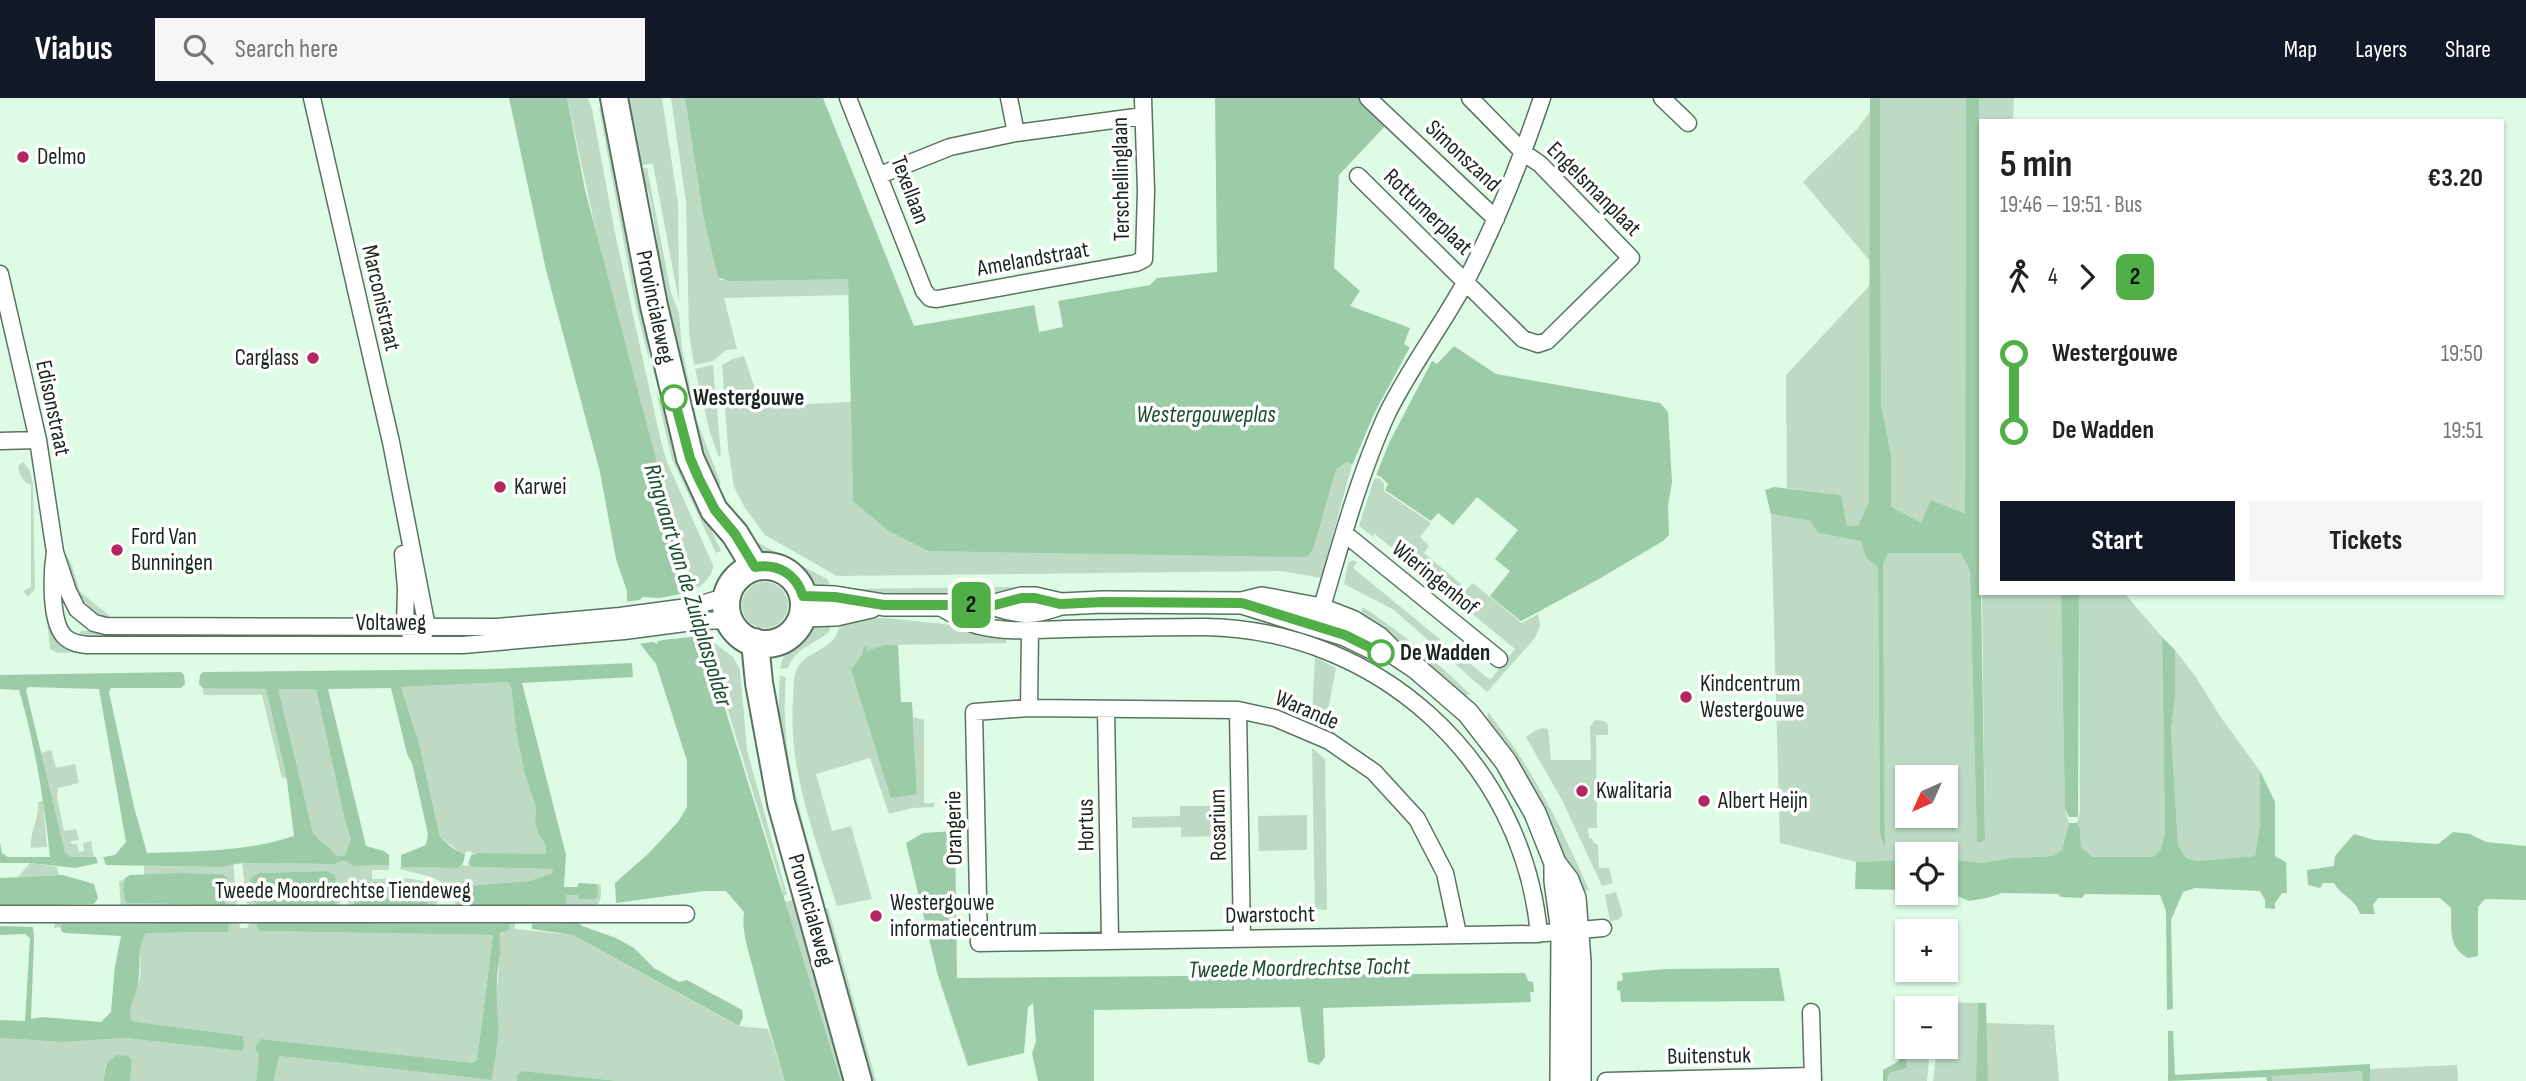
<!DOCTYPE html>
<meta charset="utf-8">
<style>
body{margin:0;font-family:"Sofia Sans Condensed",sans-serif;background:#f6f6f6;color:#222;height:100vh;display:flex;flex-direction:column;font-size:26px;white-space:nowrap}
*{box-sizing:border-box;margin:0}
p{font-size:23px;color:#767676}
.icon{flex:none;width:38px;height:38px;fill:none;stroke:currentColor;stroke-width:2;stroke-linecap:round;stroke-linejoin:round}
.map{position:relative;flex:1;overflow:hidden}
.panel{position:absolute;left:1979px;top:21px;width:525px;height:476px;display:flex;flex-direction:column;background:#fff;border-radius:0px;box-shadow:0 2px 5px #0004}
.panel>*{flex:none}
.badge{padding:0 14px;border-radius:10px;font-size:24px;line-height:46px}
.needle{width:46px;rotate:225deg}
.controls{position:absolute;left:1895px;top:667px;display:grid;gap:14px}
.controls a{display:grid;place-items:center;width:63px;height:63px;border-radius:0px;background:#fff;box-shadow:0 2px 5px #0004;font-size:35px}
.map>.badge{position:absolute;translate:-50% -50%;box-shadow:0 0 0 4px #fff}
.legs{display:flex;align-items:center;gap:10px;height:77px;padding:0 21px;font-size:23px}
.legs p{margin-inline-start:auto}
.overview{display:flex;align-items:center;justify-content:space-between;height:119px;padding:0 21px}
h1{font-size:38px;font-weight:700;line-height:52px}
.button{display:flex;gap:14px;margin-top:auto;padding:14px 21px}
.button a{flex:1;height:80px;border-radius:0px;background:#111827;color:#fff;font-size:28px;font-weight:700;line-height:80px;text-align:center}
.button a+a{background:#f6f6f6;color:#222}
ul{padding:0 21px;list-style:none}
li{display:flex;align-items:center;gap:24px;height:77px;font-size:26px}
li i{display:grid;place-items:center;width:10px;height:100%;margin:0 9px;background:currentColor}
li i::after{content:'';width:18px;height:18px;margin:-9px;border:5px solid;border-radius:50%;background:#fff}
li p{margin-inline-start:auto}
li:first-child i{background:linear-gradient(#0000 50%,currentColor 0)}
li:last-child i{background:linear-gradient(currentColor 50%,#0000 0)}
header{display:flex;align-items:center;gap:42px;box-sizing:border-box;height:98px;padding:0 35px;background:#111827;color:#fff}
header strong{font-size:33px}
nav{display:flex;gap:38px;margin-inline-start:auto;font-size:24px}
.search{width:490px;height:63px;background:#f6f6f6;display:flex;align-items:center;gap:18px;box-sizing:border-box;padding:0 24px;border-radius:0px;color:#767676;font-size:26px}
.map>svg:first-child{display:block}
</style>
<header>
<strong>Viabus</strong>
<div class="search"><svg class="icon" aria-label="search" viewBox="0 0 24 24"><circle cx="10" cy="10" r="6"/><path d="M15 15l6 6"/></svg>Search here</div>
<nav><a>Map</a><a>Layers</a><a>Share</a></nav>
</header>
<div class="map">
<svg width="2526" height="983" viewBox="0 0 2526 983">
<rect width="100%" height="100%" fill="#defbe5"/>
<!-- green -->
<path fill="#bedac4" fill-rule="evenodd" d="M567 0H588L592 11 615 135 661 344 667 364 713 467C713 480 701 488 691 494L599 147Z
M623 0H662L678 105 679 204 653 66 637 67Z
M671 0H685L703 117 721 182 848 180V197L724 200 737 251 726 252 713 263 694 267 689 235 686 104Z
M1880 0H1966L1965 417 1922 426 1891 410V357L1881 306Z
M1979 0H2014L2013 23H1981V165Z
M599 9 606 13 644 213 650 266 635 205Z
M1870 14V163L1803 84 1857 31Z
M647 70 671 195 679 215 682 251 697 323 721 386 716 391 705 370 659 189 657 141 649 95 638 71Z
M1870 187V404L1858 428H1847L1841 397 1787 390 1786 277Z
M744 258 761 308 851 304 853 403 1307 459 1313 452 1336 372 1346 364 1352 367 1321 480 1281 473 837 478 765 437 745 410 734 389 728 350 722 267 733 261Z
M713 267 721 357 719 359 710 335 695 271Z
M656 293 671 329 682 368 721 453 716 455 672 361Z
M23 364 30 373 33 386 35 491 28 499 23 493 31 489V386L26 385 20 377 18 368Z
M1379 380 1384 385V393L1431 425 1420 439 1429 448 1424 455 1467 491 1473 485 1522 525 1538 516 1540 528 1535 540 1487 594 1394 512 1344 486 1348 465 1353 462 1357 464 1353 470 1490 582 1515 551 1375 436 1372 438 1359 428 1374 381Z
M1771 416 1812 423 1818 435 1861 443 1866 460 1878 469 1880 736 1885 747 1883 466 1888 455 1961 454 1970 473 1977 744 1985 741 1982 495H2061L2065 711 2069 725 2062 752 2053 758 2013 760 1983 765 1946 761V756H1908L1907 762 1856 764 1780 745ZM1908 679H1946V718H1908Z
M753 442 827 481 829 484 830 495 813 490 789 469 763 461Z
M66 456 72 467 80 494 117 524C81 520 71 488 66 456Z
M46 462C48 482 47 535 63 548 69 553 77 553 84 554L58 555 50 551 45 502 44 463Z
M742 507a23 23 0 1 1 46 0a23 23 0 1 1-46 0Z
M1009 489 1017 490 1019 496 894 498 843 491Z
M2079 495H2124L2162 539 2165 734 2161 751 2153 759H2092L2081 749 2080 730 2077 725 2080 714Z
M1363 509C1402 535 1437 564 1471 597H1463L1358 520Z
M886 520 953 527 1006 537V545L884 547 867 554 863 549V555L851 571 917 696 913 619 924 622V705H934V709L912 710 889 716 870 660 816 676 832 733 851 728 872 801 837 808C816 742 788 674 793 603 794 595 793 585 795 576 803 549 837 557 841 522Z
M831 523 829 534C815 546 794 551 788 570L780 571C785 544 805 528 831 523Z
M81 533H181L183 543 88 540 79 536Z
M705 538 733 559 740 572 747 652 787 797 783 798 782 796 783 792Z
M2175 552 2195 578 2222 621 2260 673V726L2255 758 2197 763 2186 760 2178 747 2171 632 2175 601Z
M1315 559 1336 570 1326 623 1312 617Z
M780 577 786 580C779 650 800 715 819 782L814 781C793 718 774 643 780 577Z
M508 584 511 589 516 633 525 677 536 710 535 722 537 733 546 748V757L478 755 471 758 472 754 467 753 464 757 440 739 419 645 401 589Z
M202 589 266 591 286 680H282L262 597H204Z
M316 590 346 727 351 741 346 758H337C330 749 321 745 313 735L277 591Z
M1488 614C1532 669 1560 727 1589 792L1580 794 1550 731 1487 625Z
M1595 622 1604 623 1608 627V637H1596L1597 730H1588L1589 740H1592L1593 744 1598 747 1599 770H1609L1613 785 1602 788 1562 702 1526 639C1532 635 1539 628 1548 631L1551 662H1591L1590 629Z
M1312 650 1325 661 1327 812 1315 811Z
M51 652 56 670 75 666 79 685 58 690 57 699 64 733 76 731 79 742 71 743V746H77L79 754 84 753 83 745 91 743 94 760 69 759 65 754 41 655Z
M43 703 47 749 31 750C30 731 39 724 38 704Z
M1180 708H1225L1224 738 1181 739V729L1132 730V719L1180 718Z
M1307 717V752L1259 753 1258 718Z
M346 763 353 768 389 767V772H372V781C392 781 427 775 438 796L437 806 433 810H352L346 802H341L337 810 250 809 247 806 242 765 334 766 336 764ZM326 773 335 777 338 802 257 807 251 793 260 775ZM350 783 415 787 355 807 351 800 354 797Z
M30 765 57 769 59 777 18 779Z
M233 765 237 803 235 807 228 812 121 810 119 784 125 780 123 792 127 805 224 807 229 801 227 779 222 776 183 775 144 778V768L220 769Z
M462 765 463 767 468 768 470 766 474 769 552 771 553 775 529 783 467 788 464 806H565V797H578L579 801H595L597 786 601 787C601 796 602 803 595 809L459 810C436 773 438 782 400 771V769L458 770Z
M1616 794 1623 817 1618 822 1610 823 1605 797Z
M796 801 848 983H841L785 804Z
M828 810 876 983H868C858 944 852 904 841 864 836 846 825 831 821 813Z
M238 819 240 830H247L252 819 512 820 515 824V831L573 837 738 928 768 931 785 983H619L522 973 517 977V983H274L279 958 492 982 498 923 495 911 499 871 497 863 500 856 499 841 509 826 259 825 256 827 261 833 493 837 477 962 473 965 261 941 256 983H130L132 963 105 967 104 983H0V940L63 944 125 940 240 953 242 938 137 924 131 922C127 905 137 895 140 879 142 864 137 847 146 835L227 834 229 825 63 826 60 829 54 830 55 821Z
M1903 904H1933V910H1908V948L1930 949 1927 983H1887L1889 975 1907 970Z
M1940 904 1978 905 1976 983H1933L1937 949 1946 948V910H1940Z
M1986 925 2054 927 2059 983H1988Z
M2457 967 2458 983H2370V971Z
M2363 973V983H2272V978Z"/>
<!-- water -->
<path fill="#9bcba7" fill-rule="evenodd" d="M509 0H567L585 92 691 494 689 495 841 983H785C774 948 764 913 755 878 750 857 741 835 744 814L726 793H704L616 805 615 785 648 756 678 724 687 709V663L656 566 641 547 627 502V493L616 461 600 374 546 172Z
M685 0H823L914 228 1150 187 1157 180 1217 174 1215 0H1360L1386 27 1339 77 1334 170 1360 193 1350 208 1410 230 1404 246 1437 266 1454 248 1496 276 1660 305 1668 314 1672 384 1668 407 1669 437 1663 443 1599 481 1521 523 1490 498 1510 473 1495 461 1518 432 1477 399 1453 427 1438 415 1431 423 1385 392 1388 386 1381 379 1346 364 1336 372 1313 452 1307 459 929 453 889 433 853 403 848 181 728 183 718 179 703 117Z
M1870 0H1880L1881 306 1891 357V409L1921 425 1931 402 1965 416 1966 0H1979L1981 495 1985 742 1977 745 1970 473 1961 455H1888L1883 466 1885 750 1880 736 1878 469 1866 460 1861 443 1818 435 1811 423 1771 416 1765 392 1774 389 1841 397 1847 428H1858L1869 404Z
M2061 495H2079L2078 719H2069L2065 711Z
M2162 539 2175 552V601L2171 632 2178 747 2186 760 2197 763 2255 758 2260 726V673L2275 704V758L2286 764 2287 795H2282L2275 805V811L2265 810V802L2260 793 2195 790 2183 794 2171 822 2173 911 2167 912 2166 813 2160 797 2085 796 2082 800 2061 799 2058 796 2002 795 1987 800 1969 803 1955 797 1929 795 1946 794V761L1983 765 2012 760 2053 758 2062 752 2069 725H2077L2080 730 2081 749 2092 759H2153L2161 751 2165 734Z
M884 547H898L901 604H912L917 696 891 700 851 571 863 555V549L867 548V553Z
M632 565 633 579 522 585 566 757 564 789H577L579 785 597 786 598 797 595 801H579L578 797H566V806L476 807 464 806 460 801 463 792 467 788 529 783 553 775 552 771 474 769 468 766 471 758 478 755 546 756V748L537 733 535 722 536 710 525 677 516 633 511 589 508 584 401 589 419 645 440 739 451 749 465 757 463 765 458 770 401 769V757L426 747 428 736 412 665 407 656 391 590 328 591 366 748 384 753 389 757V767L353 768 346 763 337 764 335 766 242 765 220 769 106 767 103 759 115 757 126 744 99 591 28 589 26 592 65 754 70 759H96L98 765 75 770 30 765H0V744L2 755 8 759H50C44 701 35 647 19 592L0 591V577L181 574 184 577 185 586 181 590H111L109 594 134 709 147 755C197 753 246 754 294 738L287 683 266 591 203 590 199 586 200 577 203 574 490 571ZM278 591H316L346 727 351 741 345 758H337C330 749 321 745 313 735Z
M955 733 957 880 1525 875 1528 883 1533 884 1534 894H1530L1531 904 1323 910 1325 959 1319 967 1308 964 1300 909 1094 912V983H1038L1032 955 1036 944 1033 905 1028 909 1024 955 968 968 938 878 906 745 923 735Z
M2453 734 2470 736 2486 744 2526 748V802L2485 801 2478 809V858L2468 860C2447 848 2452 832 2451 810L2440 800H2378L2373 807 2375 816H2360C2356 801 2341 798 2334 785H2323L2320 790 2308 787 2307 772 2334 768 2335 758 2354 736 2374 742 2438 746Z
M1907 762V792L1855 791 1856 764Z
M326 773 335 777 338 802 334 807H257L252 800 250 783 253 778 260 775Z
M183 775 222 776 227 779 229 801 224 807 126 805 123 792 125 780 130 777Z
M63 777 94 786 98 800 94 806 0 808V780Z
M350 783 415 786 430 795V802L426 807H355L351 800 354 797 350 790Z
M229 825 228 834 146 835C136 849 142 873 137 890 134 902 128 908 131 922L137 924 243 938 244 948 241 953 125 940 63 944 0 940V922L25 923 30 840 25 836 0 837V828L33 829 34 840 31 921 42 919 101 924 111 914 115 868 121 838 65 835 62 834 60 829 63 826Z
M258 825 509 826V832L501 835C498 843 501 849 500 856 496 876 496 901 498 921 500 940 494 963 492 982L279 958 274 983H256L259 957 255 949 261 941 473 965 477 962 493 837 260 833 256 827Z
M579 825 582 828 616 840 634 850 654 870 679 884 687 882 742 912 743 919 739 928 573 837 532 831V826Z
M1779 870 1785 903 1621 904 1620 893 1617 892V884L1623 882 1622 875 1665 871Z
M1897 903 1903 904 1907 970 1889 975 1887 983H1883V972L1899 963Z
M1978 905H1986L1988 983H1976Z
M2168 933H2173L2175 977 2370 966V983H2363L2362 973 2272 978V983H2267L2266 979 2168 983Z
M118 957 128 958 132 963 130 983H104C105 970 105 962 118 957Z
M522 973 619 983H517V977Z"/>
<!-- pier -->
<path fill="#defbe5" d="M1058 202 1063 229 1039 234 1034 206Z
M1411 247 1433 261 1390 343 1375 380 1351 370 1374 316Z
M691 494 704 538 671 541 658 543 657 546 653 544 637 546 624 504 640 502 642 499 659 500Z"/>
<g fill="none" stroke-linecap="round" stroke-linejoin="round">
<defs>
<path id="minor" d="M312 0 391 344 427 529 423 538
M848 0 924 193 930 200 937 201 1136 165 1144 161 1146 93 1143 0
M1009 0 1016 35
M1368 0 1496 121
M1662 0 1688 25
M880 77 950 49 1016 35 1143 18
M1358 78 1523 241 1538 246 1547 243 1631 160 1540 66 1524 55 1470 0
M0 176 38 342 55 454 68 493 77 511 94 525 106 528 497 529 620 518 695 508 728 498
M0 343 38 342
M1344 435 1499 561
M55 454C52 473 49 526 66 540 72 545 79 546 87 547H463L624 533 700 523 730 522
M403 456 406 491 405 528 411 536
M938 508C951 515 962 523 976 527 1005 535 1036 532 1066 531 1112 530 1158 529 1204 529 1377 531 1523 662 1539 836
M1319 519C1339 452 1357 383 1386 318 1409 270 1442 228 1467 181 1497 123 1521 62 1542 0
M1030 532 1029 610 974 614 979 845 1533 836 1603 830
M1029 610 1238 612 1275 620 1329 643 1374 674 1417 721 1445 775 1458 836
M1106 611 1110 842
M1238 612 1242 840
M0 816H686
M1811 914 1813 983
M1606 983 1813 978"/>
<path id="tertiary" d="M803 498 835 499 884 507H995L1021 500H1035L1061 506 1103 504 1242 505 1345 537 1376 552
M1242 505 1262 500 1321 511 1352 523 1379 540 1395 556 1416 570 1468 615 1506 664 1535 715 1555 765 1568 782 1575 800 1580 863V983
M995 507C1024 516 1032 516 1061 506
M802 518 836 517 871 509
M1555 765V783L1562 834 1561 983"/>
<path id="primary" d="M614 0 654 208 690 360 714 412 735 436 755 469
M726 507a39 39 0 1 1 78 0a39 39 0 1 1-78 0Z
M755 544 759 585 781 705 858 983"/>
</defs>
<!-- minor casing -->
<use href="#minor" stroke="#597360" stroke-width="19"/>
<!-- tertiary casing -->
<use href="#tertiary" stroke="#597360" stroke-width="24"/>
<!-- primary casing -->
<use href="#primary" stroke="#597360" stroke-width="30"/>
<!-- minor -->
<use href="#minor" stroke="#fff" stroke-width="16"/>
<!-- tertiary -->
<use href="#tertiary" stroke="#fff" stroke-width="21"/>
<!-- primary -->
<use href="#primary" stroke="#fff" stroke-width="26"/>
</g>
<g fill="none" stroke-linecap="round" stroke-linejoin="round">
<defs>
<path id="line-1" d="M674 300 690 360 699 381 715 412 735 436 755 469C778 465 796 476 803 498L835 499 884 507H995L1021 500H1035L1060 506 1103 504 1242 505 1345 537 1381 555"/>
</defs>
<!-- line-1 casing -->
<use href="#line-1" stroke="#fff" stroke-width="16"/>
<!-- line-1 -->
<use href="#line-1" stroke="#50af46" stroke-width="10"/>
</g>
<!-- markers -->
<g fill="#b3265f" stroke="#fff" stroke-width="2.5">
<circle cx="23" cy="59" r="7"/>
<circle cx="313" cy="260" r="7"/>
<circle cx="500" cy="389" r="7"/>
<circle cx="117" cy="452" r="7"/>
<circle cx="1686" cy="599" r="7"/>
<circle cx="1582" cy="693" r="7"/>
<circle cx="1704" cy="703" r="7"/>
<circle cx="876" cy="818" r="7"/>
</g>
<g fill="#fff" stroke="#50af46" stroke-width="3.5">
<circle cx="674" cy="300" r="12"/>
<circle cx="1381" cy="555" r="12"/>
</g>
<g text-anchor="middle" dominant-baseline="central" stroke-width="7" stroke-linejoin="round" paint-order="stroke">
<!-- street labels -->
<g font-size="23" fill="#1a251d" stroke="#fff">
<text transform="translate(1463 58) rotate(43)">Simonszand</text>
<text transform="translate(1121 81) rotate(-91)">Terschellinglaan</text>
<text transform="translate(1594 91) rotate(45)">Engelsmanplaat</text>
<text transform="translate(910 92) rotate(69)">Texellaan</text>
<text transform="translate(1428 114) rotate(44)">Rottumerplaat</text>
<text transform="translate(1033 161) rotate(-10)">Amelandstraat</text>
<text transform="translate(381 200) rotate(77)">Marconistraat</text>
<text transform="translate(655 209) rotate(78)">Provincialeweg</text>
<text transform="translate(53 310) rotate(78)">Edisonstraat</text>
<text transform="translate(1435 480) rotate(39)">Wieringenhof</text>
<text x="391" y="525">Voltaweg</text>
<text transform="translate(1307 612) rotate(23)">Warande</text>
<text transform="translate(1086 727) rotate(-91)">Hortus</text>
<text transform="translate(1218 727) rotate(-91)">Rosarium</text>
<text transform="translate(954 730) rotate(-91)">Orangerie</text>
<text x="343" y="793">Tweede Moordrechtse Tiendeweg</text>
<text transform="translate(811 812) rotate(74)">Provincialeweg</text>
<text transform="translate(1270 817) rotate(-1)">Dwarstocht</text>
<text transform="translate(1709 958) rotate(-1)">Buitenstuk</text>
</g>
<!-- poi labels -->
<g font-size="23" fill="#1a251d" stroke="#fff" text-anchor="start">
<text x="37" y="59">Delmo</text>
<text x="299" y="260" text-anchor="end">Carglass</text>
<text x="514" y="389">Karwei</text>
<text x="131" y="439">Ford Van<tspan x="131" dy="26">Bunningen</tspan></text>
<text x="1700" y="586">Kindcentrum<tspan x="1700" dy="26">Westergouwe</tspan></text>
<text x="1596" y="693">Kwalitaria</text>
<text x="1718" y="703">Albert Heijn</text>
<text x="890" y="805">Westergouwe<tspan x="890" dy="26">informatiecentrum</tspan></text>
</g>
<!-- stop labels -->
<g font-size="23" font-weight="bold" fill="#1a251d" stroke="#fff" text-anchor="start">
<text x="693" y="300">Westergouwe</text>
<text x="1400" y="555">De Wadden</text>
</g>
<!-- water labels -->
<g font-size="24" font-style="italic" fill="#184e2c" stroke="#fff">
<text x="1206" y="316">Westergouweplas</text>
<text transform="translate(688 487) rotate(73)">Ringvaart van de Zuidplaspolder</text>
<text transform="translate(1299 870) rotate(-1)">Tweede Moordrechtse Tocht</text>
</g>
</g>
</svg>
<div class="controls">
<a><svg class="needle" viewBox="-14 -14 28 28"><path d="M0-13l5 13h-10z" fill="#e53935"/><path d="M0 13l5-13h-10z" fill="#767676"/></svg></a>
<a><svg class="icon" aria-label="locate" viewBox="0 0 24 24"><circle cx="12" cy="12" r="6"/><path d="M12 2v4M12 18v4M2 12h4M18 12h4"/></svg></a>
<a>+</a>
<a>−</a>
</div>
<b class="badge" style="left:971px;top:507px;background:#50af46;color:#111">2</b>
<section class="panel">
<div class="overview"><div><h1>5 min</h1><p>19:46 – 19:51 · Bus</p></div><b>€3.20</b></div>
<div class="legs"><svg class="icon" aria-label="walk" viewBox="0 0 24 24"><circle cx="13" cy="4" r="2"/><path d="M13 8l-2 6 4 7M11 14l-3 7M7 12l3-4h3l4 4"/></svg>4<svg class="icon" aria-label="forward" viewBox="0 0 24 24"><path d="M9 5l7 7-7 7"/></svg><b class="badge" style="background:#50af46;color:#111">2</b></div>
<ul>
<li><i style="color:#50af46"></i><b>Westergouwe</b><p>19:50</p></li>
<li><i style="color:#50af46"></i><b>De Wadden</b><p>19:51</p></li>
</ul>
<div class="button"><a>Start</a><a>Tickets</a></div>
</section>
</div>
